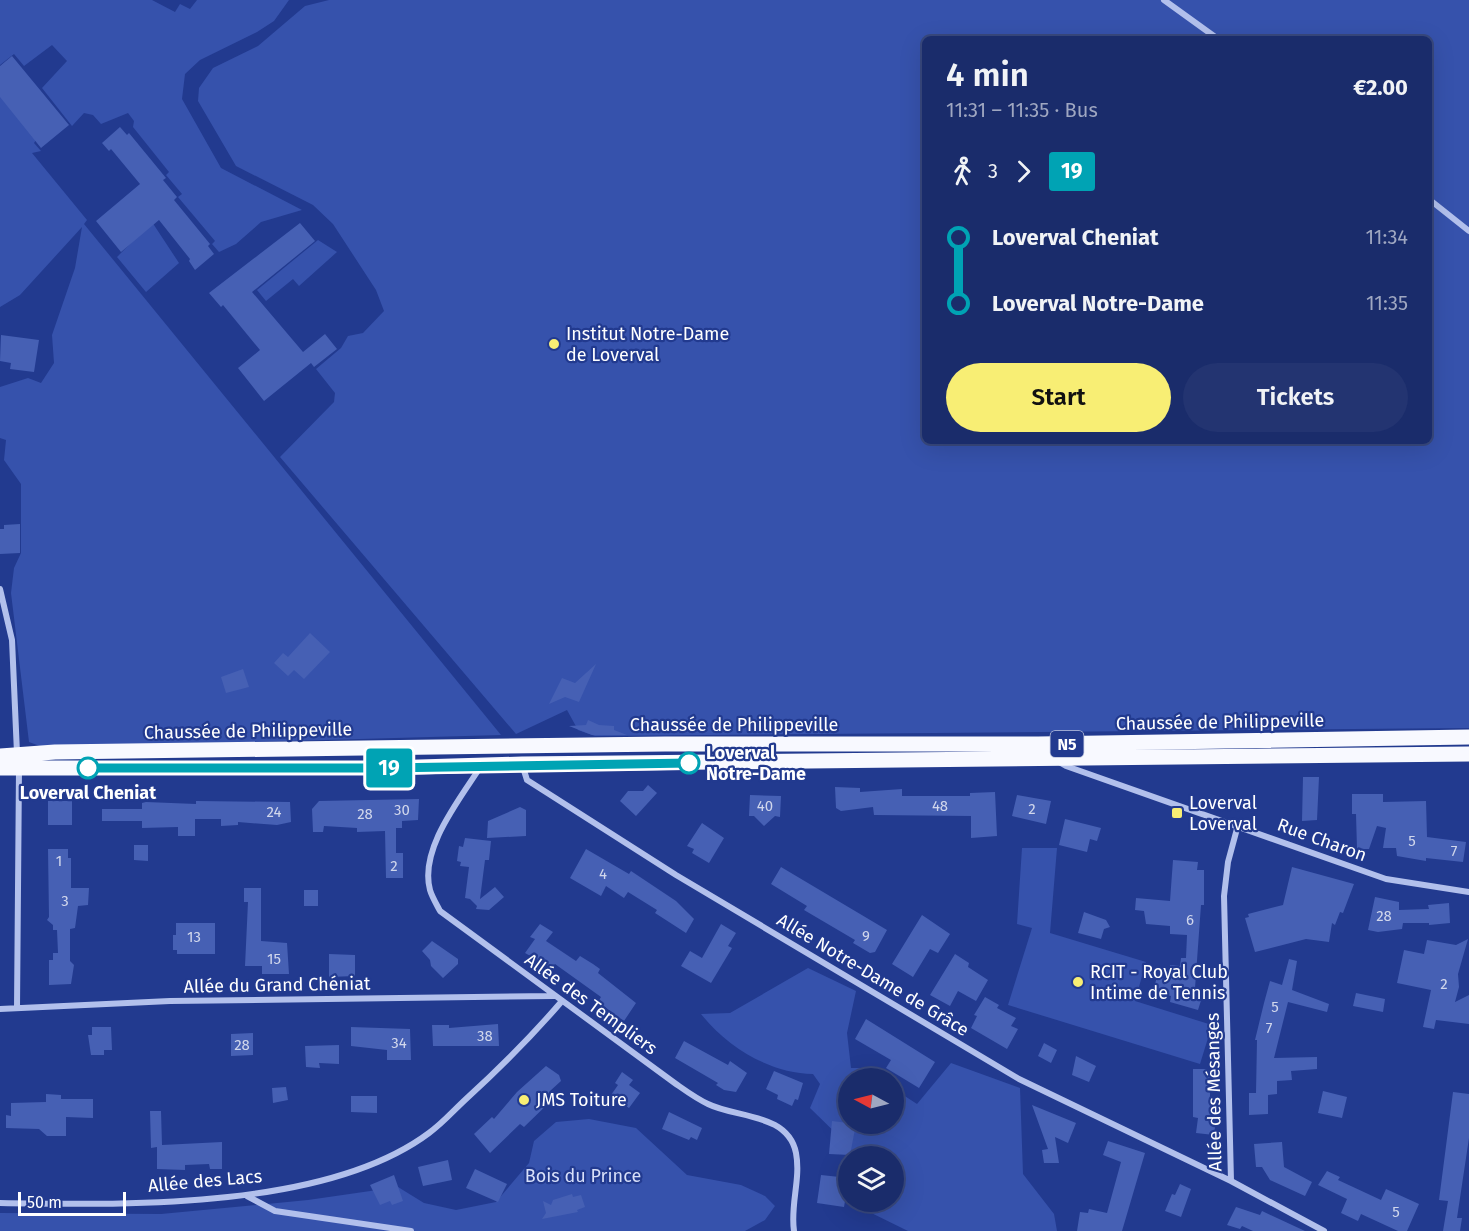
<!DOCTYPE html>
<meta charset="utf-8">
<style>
body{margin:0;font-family:"Fira Sans",sans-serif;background:#233471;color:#f1f3f6;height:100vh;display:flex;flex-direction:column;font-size:22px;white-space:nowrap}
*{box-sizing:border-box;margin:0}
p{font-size:20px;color:#9fa7c1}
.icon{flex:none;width:33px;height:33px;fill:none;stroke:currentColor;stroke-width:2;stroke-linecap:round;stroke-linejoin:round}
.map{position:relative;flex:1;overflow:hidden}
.side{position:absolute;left:922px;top:36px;width:510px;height:408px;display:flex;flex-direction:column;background:#1a2c6b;border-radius:9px;box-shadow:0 6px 24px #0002,0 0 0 2px #38487e}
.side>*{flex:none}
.badge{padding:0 12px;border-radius:4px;font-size:21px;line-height:39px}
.needle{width:39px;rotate:277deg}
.buttons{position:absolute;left:838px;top:1068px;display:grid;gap:12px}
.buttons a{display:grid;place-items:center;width:66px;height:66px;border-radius:50%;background:#1a2c6b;box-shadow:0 6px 24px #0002,0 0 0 2px #38487e;font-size:30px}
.scale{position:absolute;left:18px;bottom:15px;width:108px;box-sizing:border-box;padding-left:6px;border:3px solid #fff;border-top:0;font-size:16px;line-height:21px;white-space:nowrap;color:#fff;-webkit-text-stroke:4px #223a8f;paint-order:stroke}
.map>.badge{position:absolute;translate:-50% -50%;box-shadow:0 0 0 3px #fff}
.legs{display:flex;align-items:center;gap:9px;height:66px;padding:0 24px;font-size:20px}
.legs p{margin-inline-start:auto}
.summary{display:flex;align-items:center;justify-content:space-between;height:102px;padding:0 24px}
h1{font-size:33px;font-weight:600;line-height:45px}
.cta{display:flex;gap:12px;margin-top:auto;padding:12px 24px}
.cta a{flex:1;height:69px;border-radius:36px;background:#f8ee74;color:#111;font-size:24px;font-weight:600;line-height:69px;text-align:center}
.cta a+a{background:#233471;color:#f1f3f6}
ul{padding:0 24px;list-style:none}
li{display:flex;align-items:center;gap:21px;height:66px;font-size:22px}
li i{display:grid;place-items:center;width:9px;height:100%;margin:0 8px;background:currentColor}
li i::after{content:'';width:15px;height:15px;margin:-8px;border:4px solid;border-radius:50%;background:#1a2c6b}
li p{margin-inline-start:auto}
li:first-child i{background:linear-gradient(#0000 50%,currentColor 0)}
li:last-child i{background:linear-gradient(currentColor 50%,#0000 0)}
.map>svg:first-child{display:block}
</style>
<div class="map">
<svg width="1469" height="1231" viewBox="0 0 1469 1231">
<rect width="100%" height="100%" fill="#223a8f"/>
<!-- green -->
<path fill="#3652ac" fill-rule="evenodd" d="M0 0H152L175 12 180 4 190 9 197 0H289L274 21 257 32 200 60 185 74 182 99 221 168 302 210 261 222 236 244 219 252 212 244 215 241 178 197 182 194 166 175 169 172 133 127 134 121 128 113 101 124 93 115 84 113 72 126 42 88 67 61 52 45 24 66 14 54 0 65Z
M329 0H1469V728L595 736 578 730 567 710 516 734 280 457 334 402 335 393 316 369 341 348 348 336 363 333 384 311 376 290 333 224 313 205 236 166 198 101 199 88 213 68 258 46 305 6ZM926 39H1430V441H926Z
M0 95 36 140 34 143 41 151 32 153 87 220 84 224 501 735 45 748 29 742 11 593 14 568 21 553V484L4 460 6 440 0 438V387L28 378 41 383 54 363 52 335 75 268 82 227 20 295 0 307Z
M152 222 179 263 146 292 117 257Z
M318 240 337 252 299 286 293 279 266 301 257 290Z
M1022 848H1057L1050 933 1146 962 1135 1001 1212 1025 1200 1064 1008 1005 1032 928 1017 924Z
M808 968 856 991 847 1033 851 1068H879L882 1078H849V1124H894V1089L917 1104 951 1063 1020 1088 1023 1174 1054 1214 1057 1231H908L847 1201 849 1192V1202H894V1156H852L850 1147 810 1108 820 1084 813 1074C770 1073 728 1048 701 1014L730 1013Z
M589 1119 636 1128 687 1175 741 1185 765 1196 775 1206 765 1220 745 1231H0V1213L161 1214 308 1200 398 1187 424 1203 456 1210 496 1202 529 1163 534 1141 556 1122Z"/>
<!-- building -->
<path fill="#4660b4" d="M12 56 69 125 41 148 0 97V66Z
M120 127 127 135 129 133 166 178 163 180 177 197 174 200 210 244 208 246 214 254 195 270 189 261 190 259 159 220 121 252 96 221 140 184 111 149 109 151 102 143Z
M300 223 315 241 252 292 303 352 325 334 337 349 314 367 311 363 264 401 238 368 260 350 223 305 221 307 209 293Z
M1 335 39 340 34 372 10 369 11 363 0 361Z
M20 524V553L0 554V529H4V525Z
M310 633 330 652 304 679 294 670 288 676 274 663 283 653 288 657Z
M596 664 579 702 565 697 549 704 562 678 575 683Z
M243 669 249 687 226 693 221 677Z
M588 720 599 725 614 726V730L627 735H592L569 726 586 725Z
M1303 777H1319L1317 820 1302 821Z
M648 785 657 793 636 816 620 801 628 791H643Z
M835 787 860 788V792L902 789V796H970V793L995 792 997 836 971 838V816L874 815 873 807 841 811 836 808Z
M1352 794H1383V802L1426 801 1427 837 1466 842 1463 862 1426 858V861L1397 856 1396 848H1383L1386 828 1377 826 1369 849H1357L1356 814H1352Z
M750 795 781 796 780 817 775 816 764 826 754 816H749Z
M1017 795 1051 801 1046 824 1012 816Z
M419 799 418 820 402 821V828H396V853H403V878H386L385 831 357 832V828L324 826 323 832H313L312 809 319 801Z
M48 801H72V825H48Z
M196 801 290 802 291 822 277 825 238 822V825L221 826V819H195V836H178V827L142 828V821H102V809H142V803L146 802 196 804Z
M520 807 526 810V836L487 838 488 821Z
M1065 819 1101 828 1097 841 1090 839 1087 852 1059 845Z
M702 823 724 838 709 863 692 853 694 849 687 846Z
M465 838 491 841 489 860H485L480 899 495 887 504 897 489 910 476 909 477 906 470 899 465 898 469 867 460 866 461 862 457 861 459 846 463 847Z
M134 845H148V861L134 860Z
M48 849H68V858H71V888H89L88 905 78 906 75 928 70 929V961L74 965 71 984 49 985V960H53V953H58L57 930H53V925L47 920 49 917Z
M586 849 629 874 631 871 676 901 694 919 686 933 655 913 657 910 628 892 624 898 606 886 601 896 570 878Z
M1173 860 1198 862 1197 870H1204V905H1201L1195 988 1204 991 1198 1010 1170 1002 1171 996 1153 991 1157 977 1168 980 1170 965 1180 966 1181 958H1186L1187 935 1170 934V926L1146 924 1144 911 1135 910 1136 898 1170 901Z
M781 867 887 930 875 952 870 953 853 943 855 940 804 910 807 906 771 884Z
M1292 867 1354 884 1343 913 1340 912 1335 925 1332 923 1329 942 1306 939 1255 952 1245 918 1249 917 1248 914 1283 905Z
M244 888H261V941L287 943 289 974H262V966H245L248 902H244Z
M304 890H318V906H304Z
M1375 897 1399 902V910L1429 909 1428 905 1449 903 1450 923 1429 925V923H1403L1402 929 1378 932 1368 930Z
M1084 912 1106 920 1110 927 1104 929 1101 939 1078 933Z
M922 915 950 934 938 953 930 949 913 977 892 964Z
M176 923H215V954H177V950H173V935H176Z
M540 924 553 932 546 941 576 961 580 956 593 964 600 969 598 973 636 1003 624 1021 598 1002 601 997 555 964 552 968 525 953 535 939 530 937Z
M721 924 736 933 728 946 732 948 711 983 681 966 690 951 702 958Z
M1468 939 1458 974 1459 987 1455 1002 1469 995V1024L1436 1020 1434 1029 1423 1027 1431 990 1397 983 1404 950 1424 954 1427 940 1456 945Z
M432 941 458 959V964L443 978 431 966 430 960 422 951Z
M329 954 355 955V976L329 977Z
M955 954 969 963 968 967 988 980 976 1001 958 991 950 1006 930 995Z
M1289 959 1297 961 1292 990 1329 1004 1327 1012 1288 1002 1274 1058 1317 1057V1069L1291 1071 1292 1080 1277 1081V1094L1268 1095V1114L1249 1115V1093H1256L1257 1040H1255L1264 1003 1270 981 1282 985Z
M1356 993 1385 999 1383 1012 1353 1006Z
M985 997 999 1005 997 1008 1016 1018 1011 1026 1018 1029 1007 1049 971 1028 977 1016 974 1015Z
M866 1019 935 1062 919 1088 886 1068 891 1060 855 1039Z
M498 1024 499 1046H433L432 1025H449V1028Z
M92 1027H111L112 1050H104V1055H91L88 1035H92Z
M351 1027 410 1029 411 1060H387V1050L351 1046Z
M253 1033V1055L231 1056V1034Z
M684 1041 728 1065 730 1061 747 1073 736 1092 724 1090 716 1085 718 1083 675 1058Z
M1044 1043 1057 1050 1051 1063 1038 1056Z
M339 1045V1064L319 1063 320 1068 306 1067 305 1046Z
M1076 1056 1096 1066 1089 1082 1072 1075Z
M546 1066 559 1075 561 1081 550 1091 556 1096 524 1127 520 1124 490 1153 474 1134 492 1117 494 1119 517 1092Z
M1193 1069H1207V1075H1210V1102L1218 1103 1214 1135 1196 1133 1198 1118 1193 1117Z
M774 1071 803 1083 798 1100 795 1099 792 1106 777 1099 778 1095 766 1089Z
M622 1072 633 1080 629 1085 640 1093 629 1108 611 1095 618 1085 615 1083Z
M286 1087 288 1100 273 1103 272 1088Z
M1323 1091 1347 1097 1342 1118 1318 1113Z
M1453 1092 1469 1094V1138L1457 1218H1462L1460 1231H1443L1448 1201 1439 1200Z
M46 1094 61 1095V1099H93V1118L66 1117V1136H47L39 1129 6 1128V1115L11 1116V1103L46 1102Z
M351 1096H377V1113L351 1112Z
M1032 1105 1076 1123 1068 1143 1055 1137 1059 1163H1044L1042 1150 1048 1149Z
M150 1111H161L162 1145 222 1142V1169H210L209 1164 185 1165V1170L157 1169V1147L151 1148Z
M669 1112 702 1128 697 1140 691 1137 689 1140 662 1129Z
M832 1121 856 1124 850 1155 829 1154Z
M1108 1141 1145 1153 1122 1231H1077L1080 1212 1088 1213 1089 1209 1107 1213 1121 1162 1103 1155Z
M1282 1142 1284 1167 1312 1182 1305 1196 1270 1180 1262 1167H1256L1254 1144Z
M448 1160 452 1180 423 1186 418 1167Z
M475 1169 507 1184 498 1202 466 1188Z
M1327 1171 1340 1177 1338 1180 1381 1200 1386 1189 1419 1204 1407 1231H1398L1361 1214 1358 1221 1341 1213 1347 1199 1318 1185Z
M394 1175 403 1201 392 1205 390 1201 380 1205 370 1185Z
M821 1175 849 1178 844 1207 817 1203Z
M1180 1184 1191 1189 1181 1217 1165 1211 1172 1194 1175 1195Z
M572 1194 573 1197 581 1195 585 1207 577 1210 578 1212 542 1219 546 1213 543 1201 551 1205 553 1200Z
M1236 1207 1260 1215 1262 1211 1305 1231H1253L1242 1226 1240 1229 1227 1225Z"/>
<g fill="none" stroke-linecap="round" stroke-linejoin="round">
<!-- minor -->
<path stroke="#b2c0ec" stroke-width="6" d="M1164 0 1218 39
M1430 200 1469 231
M0 589 12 640 17 753
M1059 762 1066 766 1386 879 1469 892
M522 764 527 780 549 794 676 875 1019 1079 1231 1181 1324 1231
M481 766C460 799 419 849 430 890 432 897 437 905 440 911L676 1084C686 1091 697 1099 708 1104 736 1118 788 1113 796 1153 801 1179 790 1205 794 1231
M17 1008 19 769
M0 1009 170 1001 554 996
M1231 1181 1224 896 1228 862 1238 825
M247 1196 275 1211 411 1231
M0 1203C125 1205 326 1210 429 1133 443 1123 454 1110 466 1099 500 1068 532 1036 562 1001"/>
<!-- primary -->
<path stroke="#f8f9ff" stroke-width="15" d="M0 756 55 752 665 744H1038L1469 737
M0 768H386L522 764 1469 754"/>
</g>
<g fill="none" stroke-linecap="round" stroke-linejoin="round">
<defs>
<path id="line-1" d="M88 768H386L689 763"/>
</defs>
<!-- line-1 casing -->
<use href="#line-1" stroke="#fff" stroke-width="14"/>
<!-- line-1 -->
<use href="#line-1" stroke="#00a3b4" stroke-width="9"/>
</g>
<!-- markers -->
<g fill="#f8ee74" stroke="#223a8f" stroke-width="2">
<circle cx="554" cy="344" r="6"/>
<rect x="1171" y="807" width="12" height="12" rx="3"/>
<circle cx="1078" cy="982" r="6"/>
<circle cx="524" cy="1100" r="6"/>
</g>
<g fill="#fff" stroke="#00a3b4" stroke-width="3">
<circle cx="689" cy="763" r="10"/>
<circle cx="88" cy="768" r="10"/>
</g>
<g text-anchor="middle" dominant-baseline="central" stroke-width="4.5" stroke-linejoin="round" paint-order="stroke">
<!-- number labels -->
<g font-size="15" fill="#d1d7ec">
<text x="765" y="806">40</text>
<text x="940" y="806">48</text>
<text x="1032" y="809">2</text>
<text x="402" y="810">30</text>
<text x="274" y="812">24</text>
<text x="365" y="814">28</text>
<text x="1412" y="841">5</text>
<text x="1454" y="851">7</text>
<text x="59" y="861">1</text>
<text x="394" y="866">2</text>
<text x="603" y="874">4</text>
<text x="65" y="901">3</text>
<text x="1384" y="916">28</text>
<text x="1190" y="920">6</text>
<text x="866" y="936">9</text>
<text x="194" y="937">13</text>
<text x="274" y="959">15</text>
<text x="1444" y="984">2</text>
<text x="1275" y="1007">5</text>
<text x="1269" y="1028">7</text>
<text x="485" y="1036">38</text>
<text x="399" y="1043">34</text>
<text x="242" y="1045">28</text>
<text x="1396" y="1212">5</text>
</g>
<!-- shield labels -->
<rect fill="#223a8f" stroke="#bdc4dd" stroke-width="1.5" x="1050.5" y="731" width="33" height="26" rx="4.5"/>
<g font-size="16" font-weight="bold" fill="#fff">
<text x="1067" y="744">N5</text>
</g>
<!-- poi labels -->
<g font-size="18" fill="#fff" stroke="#223a8f" text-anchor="start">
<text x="566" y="334">Institut Notre-Dame<tspan x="566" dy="21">de Loverval</tspan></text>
<text x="1189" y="803">Loverval<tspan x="1189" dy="21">Loverval</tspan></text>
<text x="1090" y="972">RCIT - Royal Club<tspan x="1090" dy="21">Intime de Tennis</tspan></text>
<text x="536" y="1100">JMS Toiture</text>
</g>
<!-- street labels -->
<g font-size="18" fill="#fff" stroke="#223a8f">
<text transform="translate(1220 722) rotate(-1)">Chaussée de Philippeville</text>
<text x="734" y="725">Chaussée de Philippeville</text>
<text transform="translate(248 731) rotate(-1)">Chaussée de Philippeville</text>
<text transform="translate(1322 840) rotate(20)">Rue Charon</text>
<text transform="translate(873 975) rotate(31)">Allée Notre-Dame de Grâce</text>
<text transform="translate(277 985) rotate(-1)">Allée du Grand Chéniat</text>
<text transform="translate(591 1004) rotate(36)">Allée des Templiers</text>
<text transform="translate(1214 1092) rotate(-91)">Allée des Mésanges</text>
<text transform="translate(205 1181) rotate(-5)">Allée des Lacs</text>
</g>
<!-- stop labels -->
<g font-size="18" font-weight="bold" fill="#fff" stroke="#223a8f" text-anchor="start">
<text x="706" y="753">Loverval<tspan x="706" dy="21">Notre-Dame</tspan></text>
<text x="88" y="793" text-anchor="middle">Loverval Cheniat</text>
</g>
<!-- park labels -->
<g font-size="18" fill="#d7dff9" stroke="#223a8f">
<text x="583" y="1176">Bois du Prince</text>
</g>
</g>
</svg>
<div class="buttons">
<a><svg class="needle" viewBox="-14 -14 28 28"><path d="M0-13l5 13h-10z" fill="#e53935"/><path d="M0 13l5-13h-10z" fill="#9fa7c1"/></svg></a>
<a><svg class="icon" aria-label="layers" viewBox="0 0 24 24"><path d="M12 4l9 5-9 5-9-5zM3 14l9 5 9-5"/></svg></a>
</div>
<div class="scale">50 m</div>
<b class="badge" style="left:389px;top:768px;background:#00a3b4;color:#fff">19</b>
<section class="side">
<div class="summary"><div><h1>4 min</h1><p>11:31 – 11:35 · Bus</p></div><b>€2.00</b></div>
<div class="legs"><svg class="icon" aria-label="walk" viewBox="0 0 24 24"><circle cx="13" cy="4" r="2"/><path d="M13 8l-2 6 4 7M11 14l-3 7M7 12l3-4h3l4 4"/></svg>3<svg class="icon" aria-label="forward" viewBox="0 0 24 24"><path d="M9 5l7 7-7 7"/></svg><b class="badge" style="background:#00a3b4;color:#fff">19</b></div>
<ul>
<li><i style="color:#00a3b4"></i><b>Loverval Cheniat</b><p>11:34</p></li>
<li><i style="color:#00a3b4"></i><b>Loverval Notre-Dame</b><p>11:35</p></li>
</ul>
<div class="cta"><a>Start</a><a>Tickets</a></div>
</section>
</div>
